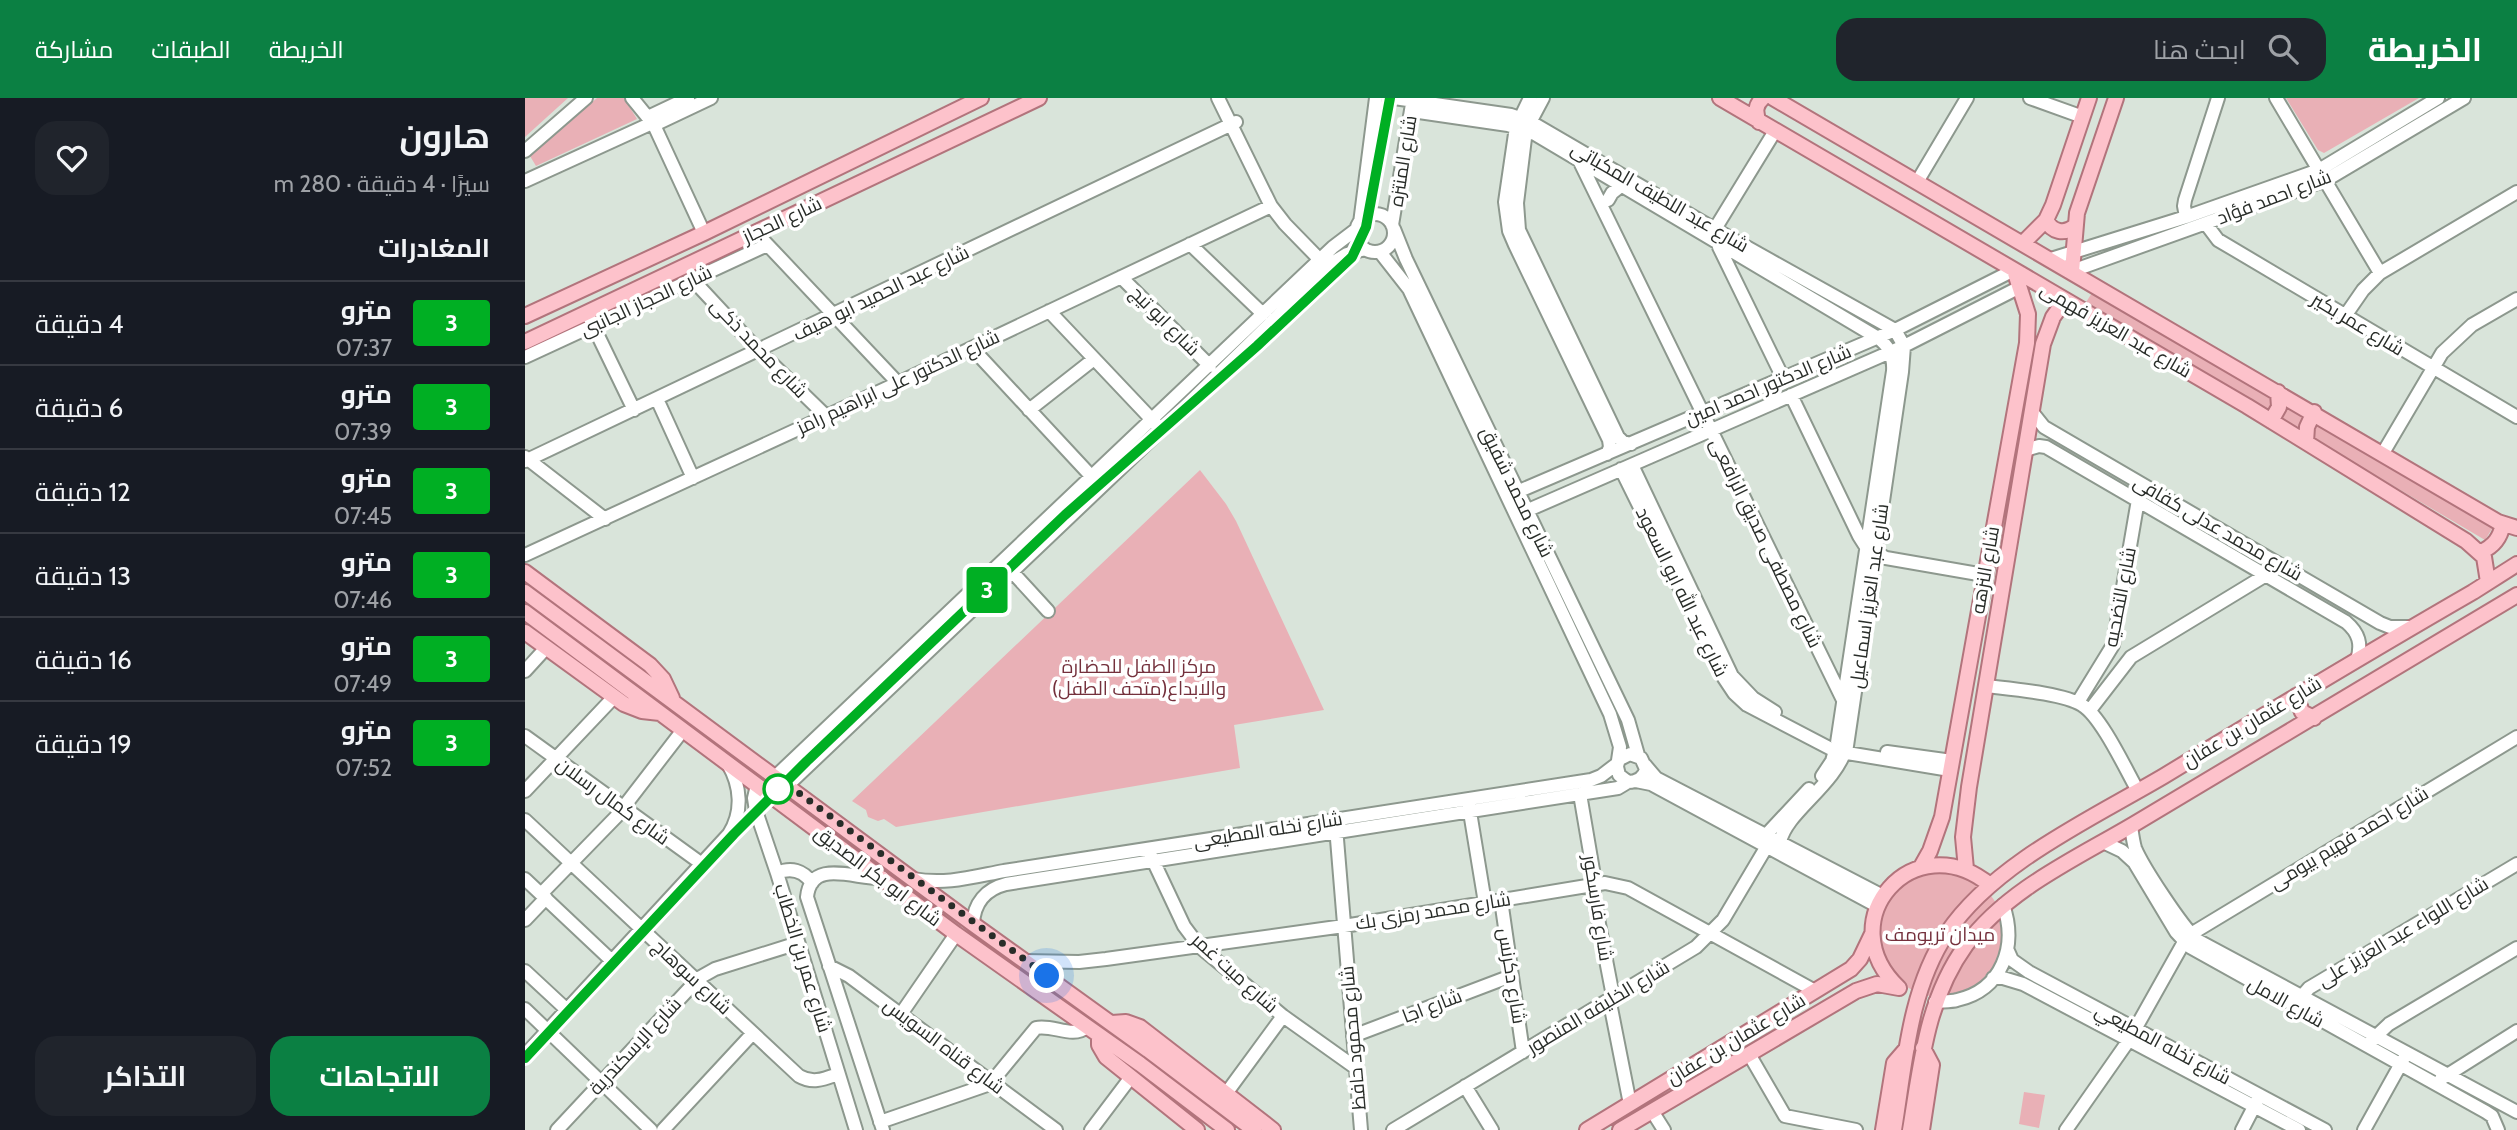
<!DOCTYPE html>
<html lang="ar">
<meta charset="utf-8">
<style>
body{margin:0;font-family:Cabin,Cairo,sans-serif;background:#20242c;color:#f1f3f6;direction:rtl;height:100vh;display:flex;flex-direction:column;font-size:26px;white-space:nowrap}
*{box-sizing:border-box;margin:0}
p{font-size:23px;color:#9ea1a6}
.icon{flex:none;width:38px;height:38px;fill:none;stroke:currentColor;stroke-width:2;stroke-linecap:round;stroke-linejoin:round}
.map{position:relative;flex:1;overflow:hidden;direction:ltr}
.panel{display:flex;flex-direction:column;background:#171b24;width:525px}
.panel>*{flex:none}
.badge{padding:0 14px;border-radius:5px;font-size:24px;line-height:46px}
.you{position:absolute;width:35px;height:35px;margin:-18px;border:5px solid #fff;border-radius:50%;background:#1a73e8;box-shadow:0 0 0 10px #1a73e833}
.map>.badge{position:absolute;translate:-50% -50%;box-shadow:0 0 0 4px #fff}
h2{padding:0 35px;font-size:26px;line-height:63px}
.round{display:grid;place-items:center;flex:none;width:74px;height:74px;border-radius:21px;background:#20242c}
.overview{display:flex;align-items:center;justify-content:space-between;height:119px;padding:0 35px}
h1{font-size:33px;font-weight:700;line-height:52px}
.cta{display:flex;gap:14px;margin-top:auto;padding:14px 35px}
.cta a{flex:1;height:80px;border-radius:21px;background:#0b8043;color:#fff;font-size:28px;font-weight:700;line-height:80px;text-align:center}
.cta a+a{background:#20242c;color:#f1f3f6}
ul{padding:0;list-style:none}
li{display:flex;align-items:center;gap:21px;height:84px;padding:0 35px;border-top:2px solid #363941}
li div{flex:1}
li b{display:block;font-size:26px}
li em{font-style:normal}
li .badge{min-width:77px;font-weight:700;text-align:center}
header{display:flex;align-items:center;gap:42px;box-sizing:border-box;height:98px;padding:0 35px;background:#0b8043;color:#fff}
header strong{font-size:33px}
nav{display:flex;gap:38px;margin-inline-start:auto;font-size:24px}
.search{width:490px;height:63px;background:#20242c;display:flex;align-items:center;gap:18px;box-sizing:border-box;padding:0 24px;border-radius:21px;color:#9ea1a6;font-size:26px}
main{display:flex;flex:1;min-height:0}
.map>svg:first-child{display:block}
</style>
<header>
<strong>الخريطة</strong>
<div class="search"><svg class="icon" aria-label="search" viewBox="0 0 24 24"><circle cx="10" cy="10" r="6"/><path d="M15 15l6 6"/></svg>ابحث هنا</div>
<nav><a>الخريطة</a><a>الطبقات</a><a>مشاركة</a></nav>
</header>
<main>
<div class="map">
<svg width="1992" height="1032" viewBox="0 0 1992 1032">
<rect width="100%" height="100%" fill="#d9e4da"/>
<!-- green -->
<path fill="#e9b0b6" d="M0 0H43L0 39Z
M72 0H99L112 21 11 68 5 58Z
M1761 0H1894L1799 55 1793 52Z
M1570 190 1970 426 1960 442 1560 206Z
M675 372 701 406 711 423 799 612 709 627 715 670 371 729 359 721 353 723 343 719 341 712 327 703Z
M1353 836a63 63 0 1 1 126 0a63 63 0 1 1-126 0Z
M1499 994 1520 997 1514 1030 1494 1026Z"/>
<g fill="none" stroke-linecap="round" stroke-linejoin="round">
<defs>
<path id="minor" d="M107 0 129 27 179 135
M693 0 746 108 760 126 799 166
M869 0 986 17 1004 23 1191 132 1370 232 1379 248 1377 274 1322 648C1310 688 1261 714 1255 744
M1005 0 991 29 980 104 984 133 990 147 1084 342 1085 349 1082 356
M1018 0 1001 32 992 105 994 132 1093 339 1098 344 1106 346
M1505 0 1558 19
M1751 0 1855 175
M887 13 983 27 1010 36 1353 240C1364 248 1369 259 1368 273L1312 645 1307 663 1297 678
M123 19 163 0
M129 27 186 0
M1250 33 1193 126 1191 138 1194 149 1258 280
M0 53 61 0
M1054 62 1318 602
M0 83 127 25
M1392 84 1442 0
M1083 102 1087 95 1097 87
M831 135a19 19 0 1 1 38 0a19 19 0 1 1-38 0Z
M1661 119 1659 108 1660 102 1693 0
M835 125 851 0
M1681 126 1693 142 1992 319
M867 127 887 6
M869 131 881 161 1103 622 1113 657
M238 142 373 285
M665 146 738 216
M855 154 884 191 1085 616 1095 649 1092 669 1094 677 1103 684C1112 684 1119 680 1121 671L1116 660 1105 656 1095 661
M1526 161 1661 119 1794 72 1913 0
M1547 173 1801 82 1939 0
M596 179 685 268
M167 181 234 253 301 318
M524 213 631 326
M1820 218 1838 192 1855 175 1992 94
M65 221 109 312
M447 250 567 379
M0 259 242 147
M1266 297 1334 438 1341 449 1361 460 1459 477
M132 301 168 380
M504 312 569 261
M1507 314 1519 329 1855 525 1865 529H1886
M1500 352 1514 348 1521 349 1821 524C1834 535 1837 546 1832 562
M1858 355 1917 255 1947 227 1992 201
M0 359 80 421
M0 363 711 24
M1107 367 1207 578 1228 600 1250 614
M1096 371 1199 580 1209 595 1222 607 1310 653 1425 672
M992 394 1370 232 1489 172
M1001 413 1379 248 1495 189
M0 457 373 285 746 108
M480 466 523 513
M0 573 21 550
M1461 588C1485 591 1538 595 1557 607 1576 618 1601 672 1613 693
M1553 604 1588 547 1614 396
M1565 612 1606 559 1741 477 1744 473
M0 638 177 766
M1362 654 1427 663
M1120 667 1131 680 1358 798
M251 678 808 149 833 130
M1111 683 1126 686 1352 808
M232 687 229 700 231 713 252 775 331 1032
M263 687 636 332 807 165 822 156 840 151
M0 693 89 599
M1055 696 1069 778V800L1087 893 1086 910 1105 1006
M944 708 960 805
M0 722 274 978C288 986 299 981 313 976
M1606 728C1607 735 1608 743 1610 750 1618 769 1656 827 1672 842L1992 1014
M811 729 836 1032
M1241 737 1284 691
M1578 744 1597 753 1609 764 1651 834 1665 849 1961 1014 1967 1018 1973 1032
M626 758 659 828 674 848 758 918 831 970
M252 775C266 769 278 772 287 785
M358 780C332 782 286 759 282 799L358 1032
M0 781 87 863
M388 781C421 787 447 779 479 773L1066 682 1076 678 1093 665
M16 796 91 719 158 632
M976 802 998 954
M0 822 21 800
M448 826C449 805 461 791 481 786L1093 690 1103 684
M1483 853 1487 862 1504 874 1800 1032
M500 863 554 864 581 861 819 828 1080 785 1103 790 1290 893
M304 868 324 878 531 1032
M0 873 42 912
M1468 880H1478L1498 886 1774 1032
M1410 904C1417 903 1425 904 1432 902 1477 892 1493 848 1478 807
M1771 905 1784 890 1992 766
M0 911 126 1032
M376 916 431 836
M828 938 986 878
M1847 942 1864 926 1992 850
M1224 956 1260 1018 1331 1032
M0 957 204 736C218 714 216 688 203 666
M1916 981 1992 933
M940 988 967 1032
M700 997 758 918
M1127 1013 1139 1032
M355 1024 465 986 511 930C528 926 547 941 562 929
M32 1032 174 880 190 871 273 845
M138 1032 228 935
M566 1032 606 979
M868 1032 1171 849 1198 822 1242 748
M1541 1032 1604 942 1659 844 1666 836 1992 639
M1717 1032 1733 1001
M1839 1032 1878 962"/>
<path id="major" d="M1195 0 1722 308 1941 443 1959 459 1963 484
M1248 0 1973 424 1992 430
M1234 24C1230 14 1230 7 1238 0
M1521 122C1527 134 1539 137 1550 128
M1498 145 1521 122 1528 107 1564 0
M1547 173 1552 115 1591 0
M0 218 179 135 456 0
M0 244 514 0
M1746 323 1754 309 1753 294
M1781 344 1782 329 1789 314
M1956 454C1969 448 1975 440 1978 426
M0 474 125 567 138 581 147 600
M0 494 448 826 623 952 729 1032
M0 514 431 836 615 966 702 1032
M0 534 99 606 117 613 135 615
M1771 598 1777 614 1789 620
M1396 769 1405 753 1417 719 1502 245 1503 216 1489 172
M1441 771 1438 739 1444 689 1518 246 1528 219 1540 202
M1374 890C1303 823 1389 725 1465 787
M587 925 601 924 615 929 748 1032
M574 937V947L581 959 672 1032
M1062 1032 1326 871 1335 861 1347 836
M1095 1032 1331 893 1352 886 1374 890
M1358 1032 1369 965 1382 950
M1369 1032C1380 965 1384 892 1422 835 1469 765 1568 720 1639 678 1741 616 1844 554 1948 494L1992 466
M1385 1032C1396 967 1401 902 1441 847 1484 789 1555 759 1616 722 1741 646 1867 573 1992 497
M1397 1032 1407 967 1398 950"/>
</defs>
<!-- minor casing -->
<use href="#minor" stroke="#8d988e" stroke-width="16"/>
<!-- major casing -->
<use href="#major" stroke="#b2747c" stroke-width="18"/>
<!-- minor -->
<use href="#minor" stroke="#fff" stroke-width="12"/>
<!-- major -->
<use href="#major" stroke="#fdc2cb" stroke-width="14"/>
</g>
<g fill="none" stroke-linecap="round" stroke-linejoin="round">
<defs>
<path id="line" d="M0 960 209 736 282 663 540 417 732 248 827 159 841 129 865 0"/>
</defs>
<!-- line casing -->
<use href="#line" stroke="#fff" stroke-width="16"/>
<!-- line -->
<use href="#line" stroke="#00af23" stroke-width="10"/>
<!-- walk -->
<path stroke="#292d29" stroke-width="7" stroke-dasharray="0 12.6" d="M253 691 263 687 522 878"/>
</g>
<!-- markers -->
<circle fill="#fff" stroke="#00af23" stroke-width="3.5" cx="253" cy="691" r="14"/>
<g text-anchor="middle" dominant-baseline="central" stroke-width="7" stroke-linejoin="round" paint-order="stroke">
<!-- street labels -->
<g font-size="19" fill="#292d29" stroke="#fff">
<text transform="translate(878 63) rotate(-81)">شارع المنتزه</text>
<text transform="translate(1135 99) rotate(30)">شارع عبد اللطيف المكباتى</text>
<text transform="translate(1749 99) rotate(-21)">شارع احمد فؤاد</text>
<text transform="translate(257 122) rotate(-25)">شارع الحجاز</text>
<text transform="translate(356 195) rotate(-26)">شارع عبد الحميد ابو هيف</text>
<text transform="translate(121 203) rotate(-25)">شارع الحجاز الجانبى</text>
<text transform="translate(640 223) rotate(45)">شارع ابو تيج</text>
<text transform="translate(1833 226) rotate(31)">شارع عمر بكير</text>
<text transform="translate(1591 232) rotate(30)">شارع عبد العزيز فهمى</text>
<text transform="translate(234 250) rotate(46)">شارع محمد ذكى</text>
<text transform="translate(373 284) rotate(-25)">شارع الدكتور على ابراهيم رامز</text>
<text transform="translate(1243 287) rotate(-23)">شارع الدكتور احمد امين</text>
<text transform="translate(992 394) rotate(64)">شارع محمد شفيق</text>
<text transform="translate(1693 430) rotate(30)">شارع محمد عدلى كفافى</text>
<text transform="translate(1241 445) rotate(64)">شارع مصطفى صديق الرافعى</text>
<text transform="translate(1460 472) rotate(-80)">شارع النزهه</text>
<text transform="translate(1157 494) rotate(64)">شارع عبد الله ابو السعود</text>
<text transform="translate(1344 498) rotate(-82)">شارع عبد العزيز اسماعيل</text>
<text transform="translate(1595 499) rotate(-79)">شارع التضحيه</text>
<text transform="translate(1727 624) rotate(-31)">شارع عثمان بن عفان</text>
<text transform="translate(88 703) rotate(36)">شارع كمال رسلان</text>
<text transform="translate(743 732) rotate(-9)">شارع نخله المطيعى</text>
<text transform="translate(1824 740) rotate(-31)">شارع احمد فهيم بيومى</text>
<text transform="translate(353 778) rotate(37)">شارع ابو بكر الصديق</text>
<text transform="translate(1073 810) rotate(81)">شارع فارسكور</text>
<text transform="translate(908 813) rotate(-9)">شارع محمد رمزى بك</text>
<text transform="translate(1878 834) rotate(-31)">شارع اللواء عبد العزيز على</text>
<text transform="translate(278 860) rotate(73)">شارع عمر بن الخطاب</text>
<text transform="translate(710 875) rotate(42)">شارع ميت غمر</text>
<text transform="translate(987 878) rotate(81)">شارع دكرنس</text>
<text transform="translate(167 879) rotate(43)">شارع سوهاج</text>
<text transform="translate(1761 904) rotate(29)">شارع الامل</text>
<text transform="translate(907 908) rotate(-21)">شارع اجا</text>
<text transform="translate(1073 909) rotate(-31)">شارع الخليفه المنصور</text>
<text transform="translate(828 940) rotate(-95)">شارع محمود حافظ</text>
<text transform="translate(1211 941) rotate(-31)">شارع عثمان بن عفان</text>
<text transform="translate(1638 946) rotate(28)">شارع نخله المطيعي</text>
<text transform="translate(110 948) rotate(-47)">شارع الإسكندرية</text>
<text transform="translate(419 948) rotate(37)">شارع قناه السويس</text>
</g>
<!-- park labels -->
<g font-size="19" fill="#74303c" stroke="#fff">
<text x="614" y="568">مركز الطفل للحضارة<tspan x="614" dy="22">والابداع(متحف الطفل)</tspan></text>
<text x="1415" y="836">ميدان تريومف</text>
</g>
</g>
</svg>
<div class="you" style="left:522px;top:878px"></div>
<b class="badge" style="left:462px;top:492px;background:#00af23;color:#fff">3</b>
</div>
<section class="panel">
<div class="overview"><div><h1>هارون</h1><p>سيرًا · 4 دقيقة · 280 m</p></div><a class="round"><svg class="icon" aria-label="heart" viewBox="0 0 24 24"><path d="M12 20l-8-8c-3-5 5-10 8-4 3-6 11-1 8 4z"/></svg></a></div>
<h2>المغادرات</h2>
<ul>
<li><span class="badge" style="background:#00af23;color:#fff">3</span><div><b>مترو</b><p>07:37</p></div><em>4 دقيقة</em></li>
<li><span class="badge" style="background:#00af23;color:#fff">3</span><div><b>مترو</b><p>07:39</p></div><em>6 دقيقة</em></li>
<li><span class="badge" style="background:#00af23;color:#fff">3</span><div><b>مترو</b><p>07:45</p></div><em>12 دقيقة</em></li>
<li><span class="badge" style="background:#00af23;color:#fff">3</span><div><b>مترو</b><p>07:46</p></div><em>13 دقيقة</em></li>
<li><span class="badge" style="background:#00af23;color:#fff">3</span><div><b>مترو</b><p>07:49</p></div><em>16 دقيقة</em></li>
<li><span class="badge" style="background:#00af23;color:#fff">3</span><div><b>مترو</b><p>07:52</p></div><em>19 دقيقة</em></li>
</ul>
<div class="cta"><a>الاتجاهات</a><a>التذاكر</a></div>
</section>
</main>
